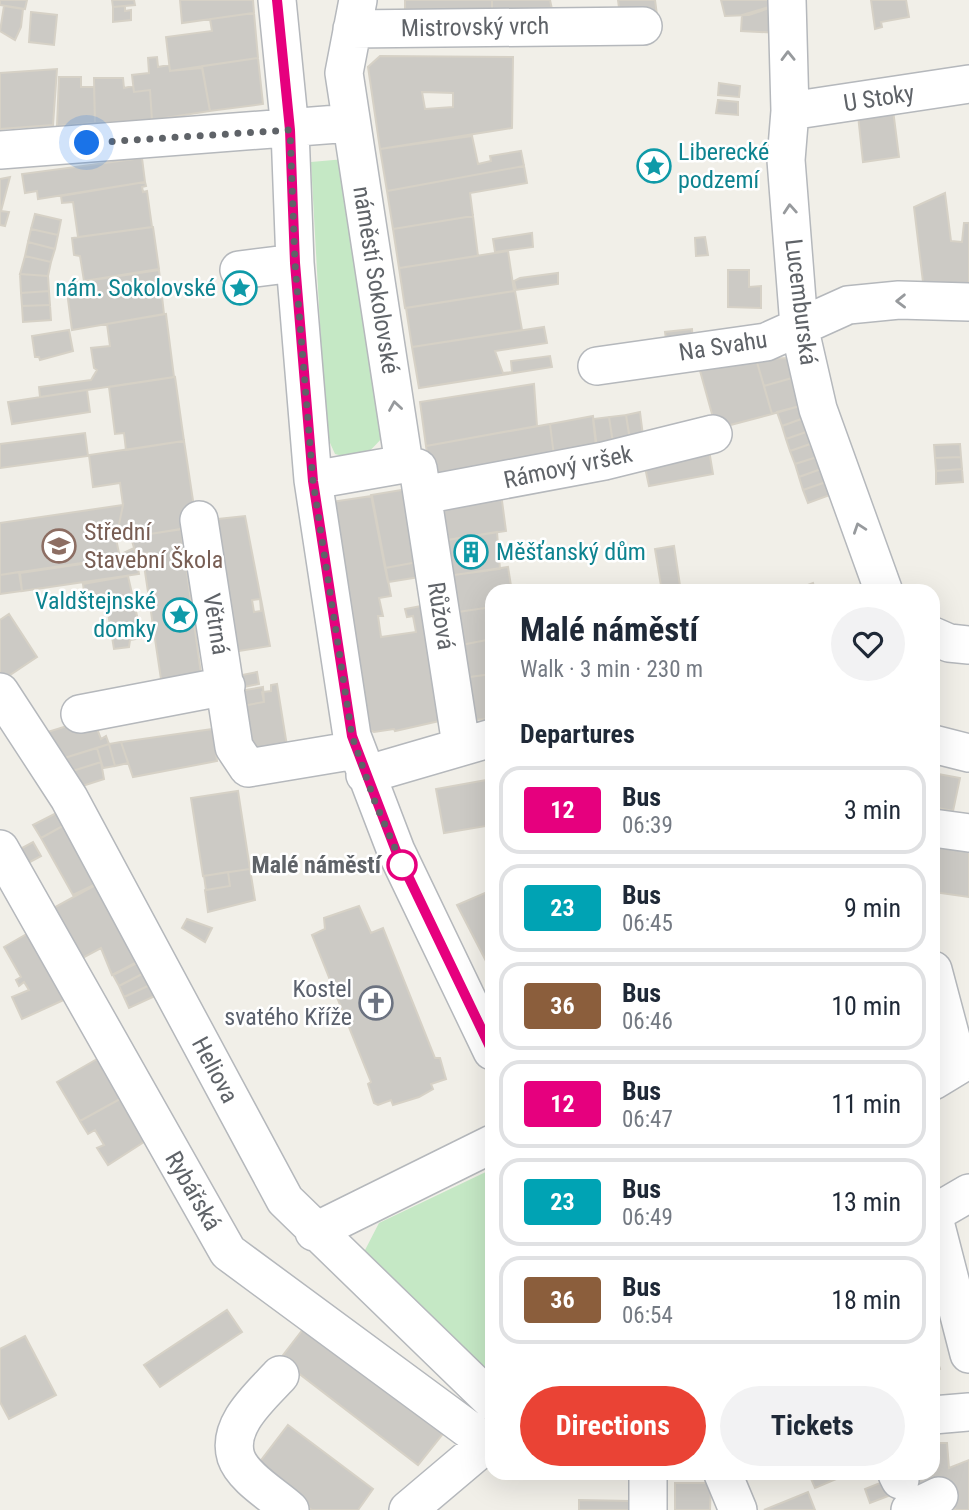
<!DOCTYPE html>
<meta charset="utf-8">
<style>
body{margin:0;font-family:"Roboto Condensed",sans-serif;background:#f2f2f3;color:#1f2937;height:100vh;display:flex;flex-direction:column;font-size:26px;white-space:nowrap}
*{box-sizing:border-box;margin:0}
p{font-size:23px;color:#747a83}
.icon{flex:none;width:38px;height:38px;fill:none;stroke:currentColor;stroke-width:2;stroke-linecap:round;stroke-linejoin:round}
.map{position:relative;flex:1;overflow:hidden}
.details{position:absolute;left:485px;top:584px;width:455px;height:896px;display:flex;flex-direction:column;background:#fff;border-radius:21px;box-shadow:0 7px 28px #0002}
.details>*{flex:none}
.badge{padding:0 14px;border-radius:5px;font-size:24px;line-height:46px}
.you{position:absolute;width:35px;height:35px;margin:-18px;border:5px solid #fff;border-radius:50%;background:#1a73e8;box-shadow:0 0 0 10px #1a73e833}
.map>.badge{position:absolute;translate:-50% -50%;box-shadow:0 0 0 4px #fff}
h2{padding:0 35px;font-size:26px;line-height:63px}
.round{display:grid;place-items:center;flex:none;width:74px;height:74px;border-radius:37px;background:#f2f2f3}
.head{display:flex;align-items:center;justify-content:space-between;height:119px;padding:0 35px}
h1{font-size:33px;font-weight:700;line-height:52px}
.button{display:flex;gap:14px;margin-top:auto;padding:14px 35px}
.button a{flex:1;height:80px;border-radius:42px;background:#ea4335;color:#fff;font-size:28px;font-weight:700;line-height:80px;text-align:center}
.button a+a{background:#f2f2f3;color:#1f2937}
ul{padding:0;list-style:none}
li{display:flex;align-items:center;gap:21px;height:88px;margin:0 14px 10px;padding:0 21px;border:4px solid #e0e1e3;border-radius:21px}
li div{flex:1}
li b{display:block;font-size:26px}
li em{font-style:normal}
li .badge{min-width:77px;font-weight:700;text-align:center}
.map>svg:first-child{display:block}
</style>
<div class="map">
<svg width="969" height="1510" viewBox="0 0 969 1510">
<rect width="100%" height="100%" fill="#f1efe8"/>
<!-- green -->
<path fill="#c5e8c5" d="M345 159 382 438C364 457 362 462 335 454L326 434 311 162Z
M492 1169V1387L364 1252 379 1223Z"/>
<!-- building -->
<path fill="#cccac5" stroke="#d6d1c6" stroke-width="2" fill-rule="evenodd" d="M0 0H27L25 9 0 5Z
M112 0H134L135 5 113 7Z
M180 0H253L254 13 182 23Z
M405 0H492V11L405 9Z
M492 0H550L553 14 492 11Z
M618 0H655L657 15H620Z
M721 0H779L781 4 749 15 725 16Z
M871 0H906L909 17 881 22 882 27 875 29Z
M779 4V33L741 31 742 15Z
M4 6 23 9 21 27 15 40 0 31Z
M125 6V11L131 10V20L113 22V7Z
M31 12 57 15 54 45 29 42Z
M254 13 258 58 170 71 166 37 212 31 210 19Z
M380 56 513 57 512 128 380 149 368 67ZM422 92 453 93V107L425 109Z
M157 57 158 67 169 65 170 71 202 68 210 111 152 120 150 90 134 92 132 75 149 73 148 58Z
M258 58 263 104 210 111 202 66Z
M57 69 53 125 0 129V73Z
M59 77H81V87H94L95 123 57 126Z
M94 78H123L124 88 133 86 134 92 150 90 152 120 95 123Z
M719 83 740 86 739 97 718 95Z
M718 100 738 102V115L716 113Z
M893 110 899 157 863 162 858 115Z
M472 136 478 164 491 161 490 156 521 151 524 166 387 191 380 149Z
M142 158 145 182 38 199 37 191 25 193 22 174Z
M524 166 527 183 470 193 473 216 393 229 387 191Z
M10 177 1 211 9 212 5 226 0 225V179Z
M145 182 146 186 142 187 143 192 147 191 152 227 78 237 73 202 62 203 61 196Z
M945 193 951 241 962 242 964 223H969V287L923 282 914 207Z
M35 214 61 220 58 235 31 229Z
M473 216 478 256 399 268 393 229Z
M153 227 159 269 84 281 80 256 74 255 72 238Z
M31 229 58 235 55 249 28 242Z
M532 233 533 247 495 252 493 239Z
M705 237 708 255 696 256 695 238Z
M28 242 55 249 51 262 25 256Z
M508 251 514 291 405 308 399 268Z
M25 256 51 262 48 276 20 274Z
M159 270 164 314 72 330 66 284Z
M728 270H749V287L761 286V308L728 307Z
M558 273V284L516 290 514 281 520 278Z
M20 274 48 276 49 291 21 293Z
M49 291 50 305 22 306 21 293Z
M515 291 522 330 412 347 406 308Z
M50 305 51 320 23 322 22 306Z
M166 314 174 377 40 397 39 387 91 380 97 370 94 368 91 348 110 346 107 324Z
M544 327 547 343 495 351 503 373 512 372 511 361 550 356 552 367 419 388 412 347Z
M692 329 693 344 667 347 665 332Z
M69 330 73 351 40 360 39 357H35L32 336Z
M794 358 799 376 764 386 756 359Z
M756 359 772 414 719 428 712 414 697 360Z
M799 376 807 404 772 414 764 386Z
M175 377 184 441 126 450 124 433 115 434 109 387Z
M534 384 537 426 426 446 420 402Z
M87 390 90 412 12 424 8 402Z
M800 406 804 418 782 426 777 412Z
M640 412 643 436 630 439 626 415Z
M626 415 630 441 613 443 609 417Z
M593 416 598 457 555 464 550 424Z
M609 417 613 443 596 446 593 419Z
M804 418 809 431 786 439 782 426Z
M550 424 555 464 432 487 426 446Z
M809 431 813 443 790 451 786 439Z
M85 433 88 456 0 468V444Z
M184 441 197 527 116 539 123 505 120 483 93 487 89 455Z
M813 443 817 457 795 464 790 451Z
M708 444 713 474 649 486 643 458Z
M960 444 961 457 935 458 934 445Z
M817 457 821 469 799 477 795 464Z
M961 457 962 469 936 471 935 458Z
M821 469 826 482 803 490 799 477Z
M962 469 963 482 936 484V471Z
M826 482 830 495 808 503 803 490Z
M500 486 506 531 440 541 434 498Z
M414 488 423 561 385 568 371 495Z
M372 496 391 596 379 598 383 616H378L381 637 416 632 413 616 407 617 405 609 432 604 444 720 395 731 394 729 374 732 366 728 331 502Z
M123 505 116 539 119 553 109 559 0 575V523Z
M245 516 270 646 232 652 209 520ZM260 599 261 611 254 612 252 600Z
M181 529 202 681 162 686 144 565 149 564 148 553 136 555 131 537Z
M497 532 500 569 447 576 441 541Z
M674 546 681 592H662L655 549Z
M134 548 139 574 22 591 20 573 109 560Z
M423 561 426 576 388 582 385 568Z
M508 567 512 592H492V607L451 613 447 576Z
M19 572 22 591 0 594V575Z
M128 576 142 638 130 640 129 647 114 649 105 595 85 598 83 584Z
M813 583 816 592H789Z
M492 607V639L456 646 451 613Z
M9 614 37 657 4 679 0 672V620Z
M492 639V674L462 678 456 646Z
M257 672 259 684 239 688 237 676Z
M492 674V719L468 720 462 678Z
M277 684 287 746 251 755 242 706 264 702 262 692 271 691V685Z
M263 687 264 702 242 706 239 691Z
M93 718 101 739 106 736 109 744 58 760 41 734Z
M213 729 217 761 133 777 121 742Z
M121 742 128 763 115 766 109 744Z
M109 744 115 766 103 768 97 748Z
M97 748 101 762 66 773 58 760Z
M101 762 104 779 73 789 66 773Z
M933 773 960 778 953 811 933 807Z
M492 779V825L444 833 436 789Z
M238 791 250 869 203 876 191 798Z
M64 809 70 822 41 838 33 825Z
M70 822 100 882 73 895 41 838Z
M937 838 969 841V897L933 892Z
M33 842 41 856 19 868 11 854Z
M250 869 255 900 208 912 205 890 230 886 228 872Z
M228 872 230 886 206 890 204 876Z
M101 882 139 961 112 975 101 948 77 961 46 912Z
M492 890V960L487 963 457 905Z
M359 906 371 933 383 928 435 1058H440L446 1079 431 1084 433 1089 419 1097 393 1105 391 1100 378 1105 374 1103 368 1084 371 1082 312 935 325 929 324 918Z
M187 919 212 928 205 942 182 928Z
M30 932 68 998 22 1019 12 997 29 990 24 982 19 986 16 980 21 977 4 947Z
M139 962 144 973 119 986 113 975Z
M144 973 150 985 124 997 119 986Z
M150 985 155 996 129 1008 124 997Z
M97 1059 120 1099 80 1121 57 1082Z
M120 1099 144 1142 108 1165 97 1148 104 1145 95 1130 88 1134 80 1121Z
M933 1254 951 1314 933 1320Z
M227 1310 242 1332 160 1387 144 1365Z
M311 1319 450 1425 418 1465 280 1359Z
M25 1336 56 1395 9 1419 0 1402V1349Z
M933 1347 940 1369 933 1372Z
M288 1425 373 1489 358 1510H312L255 1468Z
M933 1443H947L949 1468 969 1460V1510H955L947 1484 922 1492 903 1474H933Z
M809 1474H845L846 1475 815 1488Z
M885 1481 891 1495 870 1503 865 1489Z
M675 1483H711L710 1510H675Z
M808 1492 815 1510H764Z
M579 1500 629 1501 630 1510H579Z"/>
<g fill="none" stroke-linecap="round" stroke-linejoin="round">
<defs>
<path id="minor" d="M277 0 290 130 295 263 313 480 352 736 396 851 492 1051
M358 0 344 73 404 464 418 468 461 745
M787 0 790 111 786 160 799 326 818 409 884 592
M352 29 643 26
M790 111 969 84
M0 150 351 123
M239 270 295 263
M597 366 766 342 848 305 899 300 969 302
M313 480 404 464
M423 495 604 461 713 434
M199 520 234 747 248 768 356 750
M933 636 949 643 969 645
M0 692 69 798 285 1200 492 1401
M80 714 226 686
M933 744 969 753
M365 775 492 738
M933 828 969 833
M0 849 228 1252 487 1443
M933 970 958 1064
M933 1081 969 1059
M933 1214 969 1354
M933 1214 969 1193
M314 1232 492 1144
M280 1375C261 1396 226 1425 236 1457 243 1478 275 1496 290 1510
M933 1415 969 1412
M648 1474V1510
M723 1474 738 1510
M897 1474 900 1480
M408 1510 492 1439
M910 1510 939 1496"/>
</defs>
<!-- minor casing -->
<use href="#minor" stroke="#b5b8bc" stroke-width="40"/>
<!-- minor -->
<use href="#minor" stroke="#fff" stroke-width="37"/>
</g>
<!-- one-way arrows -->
<defs><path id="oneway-chevron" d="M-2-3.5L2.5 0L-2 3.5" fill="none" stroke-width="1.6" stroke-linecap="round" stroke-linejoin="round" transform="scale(1.75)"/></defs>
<g stroke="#979a9d">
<use href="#oneway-chevron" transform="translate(788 56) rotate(-91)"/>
<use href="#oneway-chevron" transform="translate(790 209) rotate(-94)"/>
<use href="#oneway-chevron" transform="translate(901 301) rotate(179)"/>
<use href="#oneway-chevron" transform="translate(395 406) rotate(-99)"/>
<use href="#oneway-chevron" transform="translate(859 528) rotate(-109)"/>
</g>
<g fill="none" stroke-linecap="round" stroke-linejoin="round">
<defs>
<path id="line" d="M277 0 290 130 295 263 313 481 352 736 396 851 492 1051"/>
</defs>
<!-- line casing -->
<use href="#line" stroke="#fff" stroke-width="16"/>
<!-- line -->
<use href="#line" stroke="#e6007e" stroke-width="10"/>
<!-- walk -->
<path stroke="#5f6368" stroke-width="7" stroke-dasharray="0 12.6" d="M87 143 290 130 295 263 313 481 352 736 375 802 404 869 402 865"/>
</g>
<!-- icons -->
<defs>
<symbol id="sight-ring" viewBox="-11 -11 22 22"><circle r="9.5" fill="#fff" stroke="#0f9aa8" stroke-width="1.5"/><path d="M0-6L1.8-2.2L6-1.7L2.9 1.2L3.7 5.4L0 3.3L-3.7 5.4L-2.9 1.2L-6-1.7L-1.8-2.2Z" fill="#0f9aa8"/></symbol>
<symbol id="university-ring" viewBox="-11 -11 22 22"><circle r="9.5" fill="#fff" stroke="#8d6e63" stroke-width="1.5"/><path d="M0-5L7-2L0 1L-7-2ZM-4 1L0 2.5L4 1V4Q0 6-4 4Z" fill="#8d6e63"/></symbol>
<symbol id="building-ring" viewBox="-11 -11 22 22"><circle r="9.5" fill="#fff" stroke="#0f9aa8" stroke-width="1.5"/><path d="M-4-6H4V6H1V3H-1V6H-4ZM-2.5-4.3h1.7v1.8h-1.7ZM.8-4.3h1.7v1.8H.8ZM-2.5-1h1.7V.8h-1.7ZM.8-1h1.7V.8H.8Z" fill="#0f9aa8"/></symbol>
<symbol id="church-ring" viewBox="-11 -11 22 22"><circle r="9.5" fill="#fff" stroke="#6b7280" stroke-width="1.5"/><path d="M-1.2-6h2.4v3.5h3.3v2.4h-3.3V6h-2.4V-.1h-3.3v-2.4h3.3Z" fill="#6b7280"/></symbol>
</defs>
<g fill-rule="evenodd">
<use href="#sight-ring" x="635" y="147" width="38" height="38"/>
<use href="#sight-ring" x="221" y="269" width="38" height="38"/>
<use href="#university-ring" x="40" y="527" width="38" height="38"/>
<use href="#building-ring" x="452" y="533" width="38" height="38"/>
<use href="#sight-ring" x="161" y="596" width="38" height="38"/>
<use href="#church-ring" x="357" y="984" width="38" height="38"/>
</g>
<!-- markers -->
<circle fill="#fff" stroke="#e6007e" stroke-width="3.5" cx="402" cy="865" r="14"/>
<g text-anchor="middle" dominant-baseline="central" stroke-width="5" stroke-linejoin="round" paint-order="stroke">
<!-- street labels -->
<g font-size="24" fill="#5f6368" stroke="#fff">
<text transform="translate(475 27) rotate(-1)">Mistrovský vrch</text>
<text transform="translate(879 98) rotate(-9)">U Stoky</text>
<text transform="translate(376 280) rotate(81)">náměstí Sokolovské</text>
<text transform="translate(801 302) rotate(83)">Lucemburská</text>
<text transform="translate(723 346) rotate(-9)">Na Svahu</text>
<text transform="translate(568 467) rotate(-12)">Rámový vršek</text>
<text transform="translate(441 616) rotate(81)">Růžová</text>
<text transform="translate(216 624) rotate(81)">Větrná</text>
<text transform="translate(215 1070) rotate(62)">Heliova</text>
<text transform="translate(193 1191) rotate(60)">Rybářská</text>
</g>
<!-- culture labels -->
<g font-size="24" fill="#0d838f" stroke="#fff" text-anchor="start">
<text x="678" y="152">Liberecké<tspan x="678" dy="28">podzemí</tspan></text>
<text x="216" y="288" text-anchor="end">nám. Sokolovské</text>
<text x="496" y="552">Měšťanský dům</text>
<text x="156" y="601" text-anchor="end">Valdštejnské<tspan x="156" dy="28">domky</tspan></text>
</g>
<!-- education labels -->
<g font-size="24" fill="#785e54" stroke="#fff" text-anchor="start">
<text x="84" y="532">Střední<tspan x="84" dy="28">Stavební Škola</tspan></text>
</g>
<!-- stop labels -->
<g font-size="24" font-weight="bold" fill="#5f6368" stroke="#fff" text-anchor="end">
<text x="381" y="865">Malé náměstí</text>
</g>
<!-- worship labels -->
<g font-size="24" fill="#5b616d" stroke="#fff" text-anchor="end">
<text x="352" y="989">Kostel<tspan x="352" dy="28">svatého Kříže</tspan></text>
</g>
</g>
</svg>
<div class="you" style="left:87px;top:143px"></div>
<section class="details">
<div class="head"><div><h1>Malé náměstí</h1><p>Walk · 3 min · 230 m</p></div><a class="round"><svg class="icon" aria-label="heart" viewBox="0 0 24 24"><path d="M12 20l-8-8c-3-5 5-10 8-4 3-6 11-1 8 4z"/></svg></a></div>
<h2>Departures</h2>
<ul>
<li><span class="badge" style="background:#e6007e;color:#fff">12</span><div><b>Bus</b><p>06:39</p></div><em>3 min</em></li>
<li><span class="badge" style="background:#00a3b4;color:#fff">23</span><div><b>Bus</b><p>06:45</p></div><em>9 min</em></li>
<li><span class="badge" style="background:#8b5e3c;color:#fff">36</span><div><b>Bus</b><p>06:46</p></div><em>10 min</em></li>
<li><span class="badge" style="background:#e6007e;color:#fff">12</span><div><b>Bus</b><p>06:47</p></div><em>11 min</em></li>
<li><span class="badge" style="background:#00a3b4;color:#fff">23</span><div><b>Bus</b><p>06:49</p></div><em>13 min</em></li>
<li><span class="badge" style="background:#8b5e3c;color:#fff">36</span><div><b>Bus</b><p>06:54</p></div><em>18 min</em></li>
</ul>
<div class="button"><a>Directions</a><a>Tickets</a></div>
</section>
</div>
